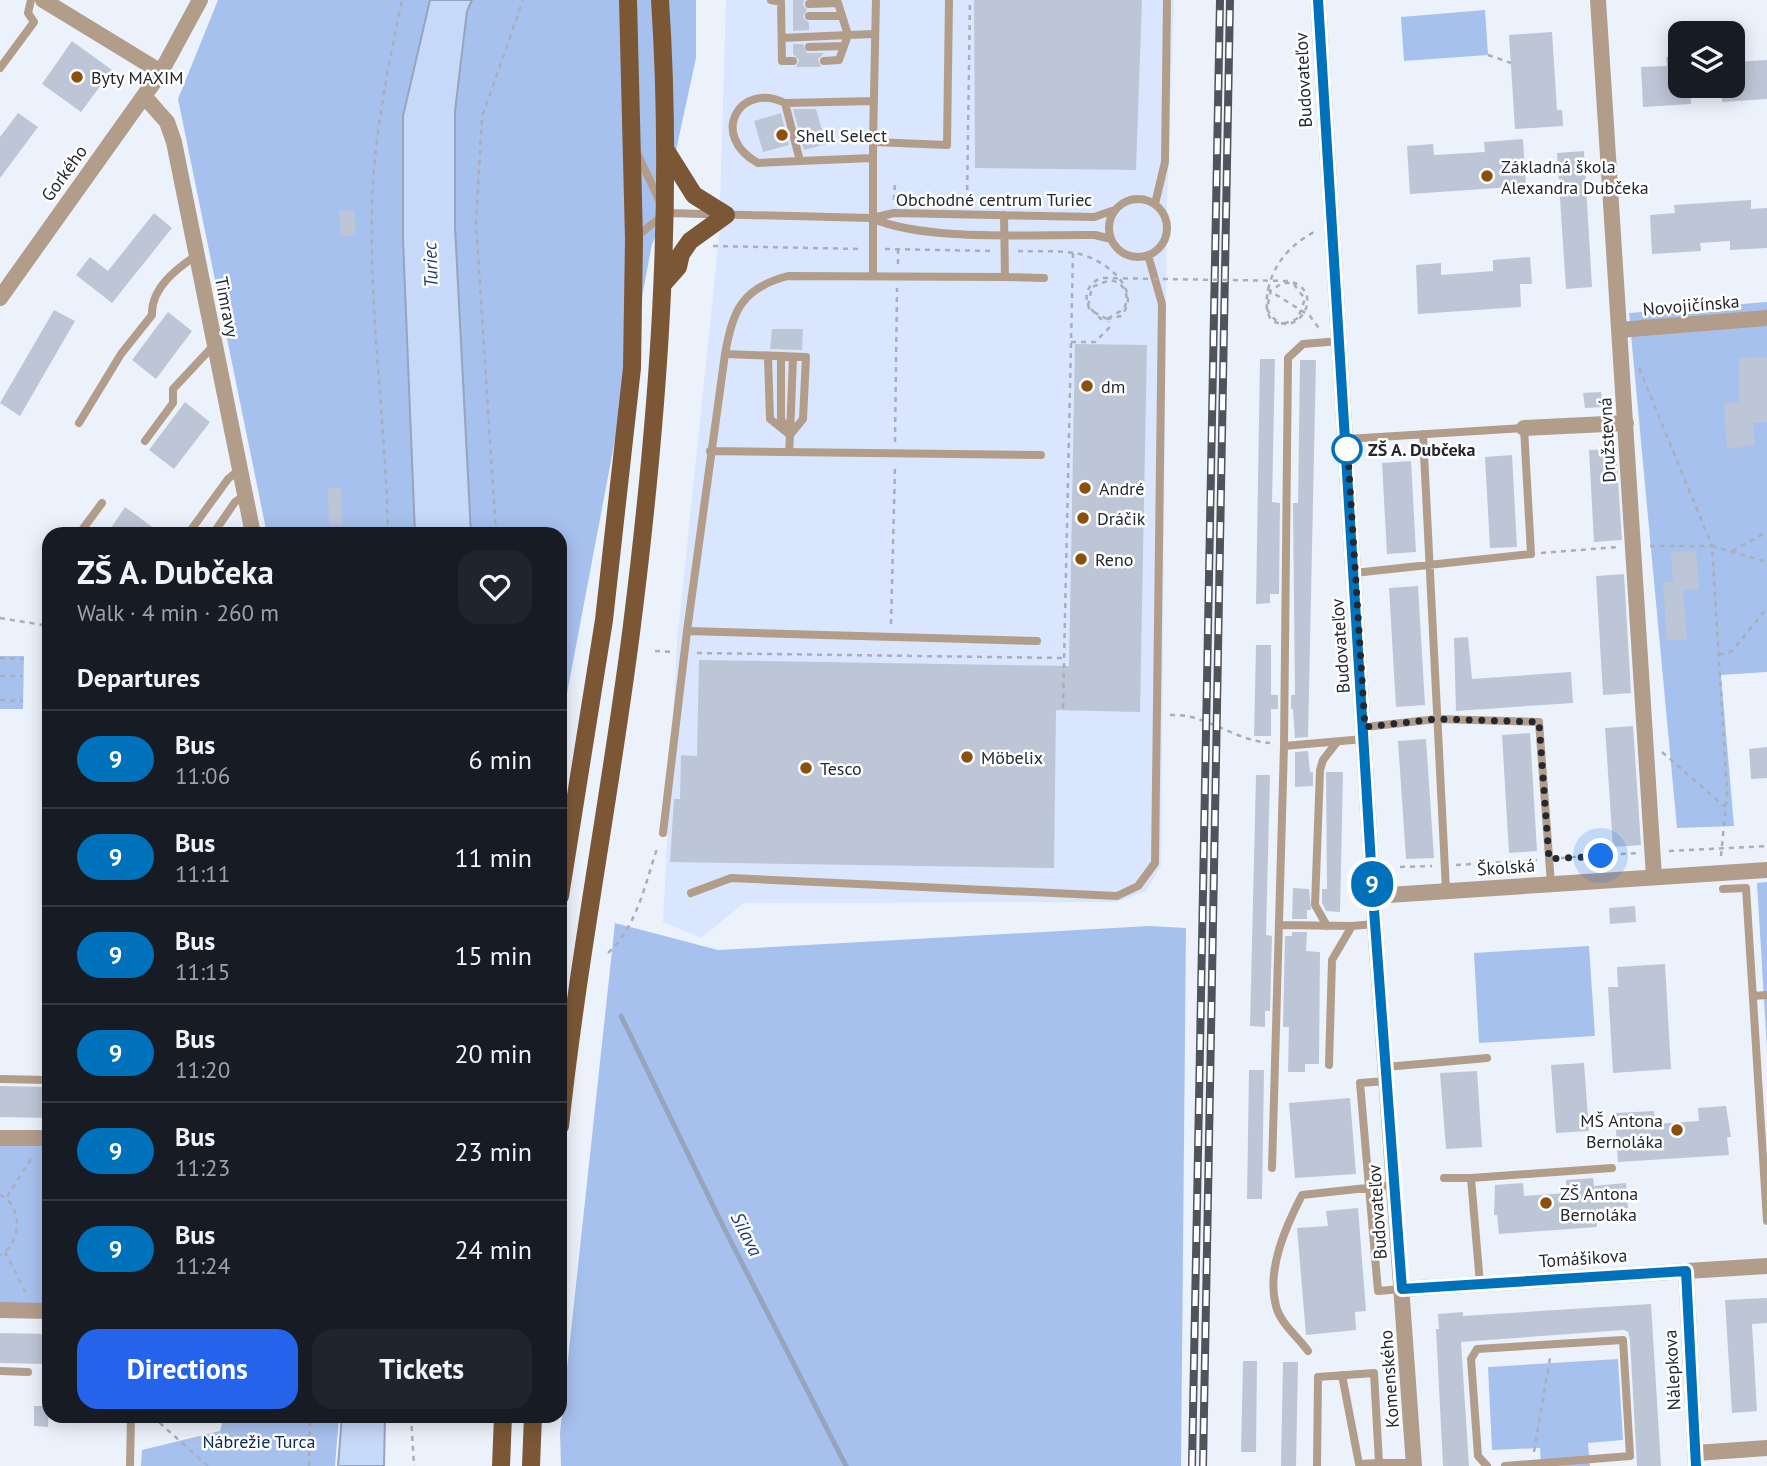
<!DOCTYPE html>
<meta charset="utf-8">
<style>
body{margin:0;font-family:"PT Sans",sans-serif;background:#20242c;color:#f1f3f6;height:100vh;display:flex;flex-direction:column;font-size:26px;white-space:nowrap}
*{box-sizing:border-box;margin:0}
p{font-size:23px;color:#9ea1a6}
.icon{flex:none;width:38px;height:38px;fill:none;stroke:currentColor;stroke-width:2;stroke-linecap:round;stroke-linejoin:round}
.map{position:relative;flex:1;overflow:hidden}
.side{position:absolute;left:42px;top:527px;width:525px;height:896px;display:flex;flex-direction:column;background:#171b24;border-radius:21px;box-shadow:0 4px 18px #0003}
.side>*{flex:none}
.badge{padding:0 14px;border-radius:23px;font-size:24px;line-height:46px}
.fabs{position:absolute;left:1668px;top:21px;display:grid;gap:14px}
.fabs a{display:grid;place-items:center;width:77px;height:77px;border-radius:14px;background:#171b24;box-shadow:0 4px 18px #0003;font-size:35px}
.you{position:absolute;width:35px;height:35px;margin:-18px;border:5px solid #fff;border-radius:50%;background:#1a73e8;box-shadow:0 0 0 10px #1a73e833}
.map>.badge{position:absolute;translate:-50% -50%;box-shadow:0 0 0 4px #fff}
h2{padding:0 35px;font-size:26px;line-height:63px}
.round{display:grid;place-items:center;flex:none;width:74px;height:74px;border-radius:21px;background:#20242c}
.overview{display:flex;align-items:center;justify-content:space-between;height:119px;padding:0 35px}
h1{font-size:33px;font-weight:700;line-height:52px}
.cta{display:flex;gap:14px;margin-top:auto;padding:14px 35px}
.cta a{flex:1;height:80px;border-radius:21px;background:#2563eb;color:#fff;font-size:28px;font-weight:700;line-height:80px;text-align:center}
.cta a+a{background:#20242c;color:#f1f3f6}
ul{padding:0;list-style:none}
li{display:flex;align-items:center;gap:21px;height:98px;padding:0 35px;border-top:2px solid #363941}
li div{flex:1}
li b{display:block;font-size:26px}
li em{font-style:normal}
li .badge{min-width:77px;font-weight:700;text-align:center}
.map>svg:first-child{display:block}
</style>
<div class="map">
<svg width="1767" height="1466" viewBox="0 0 1767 1466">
<rect width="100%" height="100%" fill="#ecf2fc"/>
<!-- built -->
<path fill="#d9e6fe" d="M726 0H1174L1167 204 1161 866 1146 891 1117 902 744 903 701 938 663 922 677 642 719 238Z"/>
<!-- green -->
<path fill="#a7c1ef" d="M218 0H696V58L659 229 652 244 565 704 560 699V534H267L178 99Z
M1485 10 1488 55 1404 61 1401 17Z
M1767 302V672L1721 675 1734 826 1677 828 1629 313Z
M0 656H24L23 709H0Z
M1767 882V1049L1757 883Z
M615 923 718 950 1149 926 1186 928 1181 1466H561L560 1433Z
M1589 946 1595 1036 1479 1043 1474 953Z
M0 1138H49V1311L0 1310Z
M1618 1359 1623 1440 1588 1443 1590 1466H1541L1540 1448 1492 1450 1488 1367Z
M224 1416H339L335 1466H141L142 1450 220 1431Z"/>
<!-- water -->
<path fill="#c7d9f8" stroke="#96a4bc" stroke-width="2" d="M430 0H472L467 11 455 111V227L471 534H415L403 240V116Z
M342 1416H385L384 1466H338Z"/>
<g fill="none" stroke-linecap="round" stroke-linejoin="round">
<!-- stream -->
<path stroke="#96a4bc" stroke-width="5" d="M621 1016 723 1226 846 1466"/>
</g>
<!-- building -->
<path fill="#bdc6d7" d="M793 0H804L803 5 807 10 803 17 809 23V30L793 31Z
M974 0H1142L1136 170 975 168Z
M1552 32 1557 110H1562L1563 126 1515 129 1509 35Z
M72 41 112 70 81 112 42 84Z
M793 44H803L807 53H824L818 59 821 67H796L799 60 793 54Z
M1680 56V86H1690L1691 104 1643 107 1641 67 1667 66 1666 57Z
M1767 60V99L1722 102V86H1732V62Z
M793 109H816L826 144 804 150Z
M18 113 38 127 0 178V137Z
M781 113 789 145 763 152 754 121Z
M1523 139 1526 186 1410 194 1407 146 1433 144 1434 155 1485 152 1484 142Z
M1584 151 1592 287 1566 289 1557 153Z
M1751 200V209L1767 208V248L1730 250V241L1700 243 1701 251 1652 254 1650 215 1675 213 1674 205Z
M354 210 356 235 341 236 339 211Z
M154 213 172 228 112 303 76 275 90 257 108 271Z
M1530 257 1532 284H1520L1521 307 1418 314 1416 265 1441 263V275L1493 271V260Z
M54 310 75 321 20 416 0 403Z
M168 312 192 331 156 379 132 360Z
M772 329H803L802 350 770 349Z
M1075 344 1147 345 1140 712 1056 710 1054 868 670 862 674 799H680L681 755 697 756 699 660 1069 666Z
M1767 357V422L1753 423 1755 445 1727 449 1724 403 1739 402V358Z
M1260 359H1275L1272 502 1280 503 1279 594H1270V603L1256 604Z
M1300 360H1316L1308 737 1295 738 1293 709H1291V695H1295L1293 503H1298Z
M1601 392 1602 407 1585 408 1583 393Z
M185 402 210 422 174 469 149 450Z
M1616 449 1622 540 1594 542 1589 450Z
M1512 455 1517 547 1490 548 1485 457Z
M1411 461 1416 552 1387 554 1382 463Z
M328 488H341L342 525 329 526Z
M125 507 162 534H107Z
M1696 551 1699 589 1683 590 1687 639 1667 641 1663 582H1673L1671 552Z
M1624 574 1631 693 1603 695 1596 576Z
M1418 586 1425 705 1396 707 1389 588Z
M1468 637 1472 679 1571 672 1573 703 1456 711 1454 638Z
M1256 645H1271V695H1278V709H1271V736H1254Z
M1633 726 1641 845 1613 847 1605 728Z
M1530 733 1537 851 1509 853 1502 735Z
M1426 739 1434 858 1406 859 1398 741Z
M1767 747V778L1751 779 1749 749Z
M1308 751 1310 772H1313V786L1295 787V752Z
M1326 772H1343L1340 912 1326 911 1322 903V889H1327Z
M1256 775H1270L1266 935 1272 936 1270 1011H1265V1027L1250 1026Z
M1293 888 1309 889 1311 910H1307V919H1292Z
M1635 906 1636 922 1610 924 1609 908Z
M1292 932H1307L1306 951 1320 952 1319 1064H1305V1072H1288L1289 1027H1283L1285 936H1292Z
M1665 964 1671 1069 1613 1073 1608 987H1618L1617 967Z
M1584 1063 1589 1131 1556 1133 1551 1065Z
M1249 1070H1264L1262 1199H1247Z
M1477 1071 1482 1147 1446 1149 1440 1073Z
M0 1086 49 1087V1118L0 1117Z
M1350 1098 1356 1174 1295 1178 1289 1103Z
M1726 1106 1731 1137H1727L1729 1155 1618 1162 1615 1113 1654 1111 1655 1124 1699 1121 1698 1108Z
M1593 1178 1594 1186 1626 1183 1628 1208 1596 1209 1597 1227 1499 1234 1497 1215H1494L1495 1185 1523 1183 1524 1196 1567 1193 1566 1180Z
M1358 1208 1366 1311 1355 1312 1356 1330 1306 1335 1297 1228 1328 1226 1326 1211Z
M1767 1298V1323L1752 1324 1757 1411 1732 1413 1725 1300Z
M1651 1304 1661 1466H1637L1630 1340 1628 1332 1624 1330 1461 1342 1469 1466H1443L1436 1329H1439L1438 1314 1463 1312V1316Z
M0 1333 49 1334V1364L0 1363Z
M1243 1361H1257L1256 1452H1241Z
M1283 1362H1298L1296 1466H1281Z
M34 1406H49L48 1427 34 1426Z"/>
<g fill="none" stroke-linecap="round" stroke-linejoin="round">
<!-- path -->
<path stroke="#a9aeb7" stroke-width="2.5" stroke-dasharray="5 5" stroke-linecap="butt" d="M1488 55 1511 63
M894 200 895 183
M967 200 970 0
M713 246 861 249
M885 249 993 251
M1018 251C1036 252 1056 250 1074 253 1100 256 1145 288 1121 316L1102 320 1088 306 1092 287 1110 280C1125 283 1130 295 1124 309L1107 319
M898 264V250
M1267 289 1310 316 1321 331
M1298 318C1255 341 1264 284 1279 263 1288 249 1302 238 1316 231
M1071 342H1095L1109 328V321
M1639 368 1712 546H1650
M895 442 897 288
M388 534C386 424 369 315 372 205 374 135 388 68 402 0
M496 534 476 223 482 117 523 0
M1732 551 1767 532
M1541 553 1618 547
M0 618 49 626
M891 624 895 467
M655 651 673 652
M697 653 1064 658
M1719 655 1732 651 1767 608
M0 658 24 659
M0 676H23
M0 700 23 701
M1063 708 1073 252
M1170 715C1205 713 1235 741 1270 743
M1662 752 1725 807
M1669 851 1767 846
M1721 856 1727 793 1712 546 1767 562
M1561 858 1638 853
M1456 865 1537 860
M1400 867 1432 866
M608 953C638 925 645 883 658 846
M0 1195C23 1205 22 1244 0 1255
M7 1197 33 1156
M5 1252 27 1295
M152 1416 208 1466
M411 1416 414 1466
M1534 1452 1550 1358
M309 1466 310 1416"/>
<!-- service -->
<path stroke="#b29d8b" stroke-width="8" d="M771 0 781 2 782 61H793
M809 16H842
M782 38 848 35 838 3 809 4
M809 47 844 46
M824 61 839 60 848 35 875 34
M0 68 34 22 28 13 31 0
M785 103C740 81 708 135 758 163L800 161
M873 142 876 0
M637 153 661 204
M872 158 800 161 785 103 874 101
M1109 228a29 29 0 1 1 58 0a29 29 0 1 1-58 0Z
M1155 204 1165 162 1167 0
M666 213 872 218 894 213 1094 217 1115 210
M1004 215 1005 277 1044 278
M872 218C924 242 1035 234 1095 235L1111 239
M636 237 661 217
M873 276V142L947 145 949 0
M1005 277 788 276C742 288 733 310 725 354L687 631 1037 641
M725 354 806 357 803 419 790 435 789 452
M768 357 770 419 790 435
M781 357V419L787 430
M79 423 121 354 152 315C151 288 176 269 197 255
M1423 434 1446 890
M790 435 793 357
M1347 439 1524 428 1531 554 1354 573
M145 441 173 403V389L215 344
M710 451 1041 455
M79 534 102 503
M188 534 228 479 240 469
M213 534 235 502 245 495
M1365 727 1437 719 1539 722 1551 884
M1284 746 1364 739
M663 833 687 631
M1723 889 1746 888 1767 1221
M691 893 731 878 1117 896 1138 886 1155 863 1162 304 1148 255
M1279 925 1352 926 1332 960 1329 1065
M1327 926 1315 905 1320 770 1323 760 1337 742
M1352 926 1375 924
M1753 996 1767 995
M1386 1067 1487 1058
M0 1079 49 1080
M1387 1081 1360 1083 1378 1291 1402 1289
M1272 1168 1284 746 1288 358 1303 344 1340 341
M1444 1178H1471
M1480 1284 1471 1178 1612 1168
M1308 1351C1298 1337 1280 1323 1276 1306 1266 1270 1286 1226 1302 1195L1394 1185
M0 1371 28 1372
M1342 1375 1359 1464 1379 1463
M130 1466 131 1416
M1317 1466 1318 1377 1374 1373 1379 1463H1414
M1487 1466 1478 1456 1471 1359 1477 1349 1623 1340 1630 1456 1505 1466"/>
<!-- minor -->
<path stroke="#b29d8b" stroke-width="16" d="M43 0 161 72
M1318 0 1373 896 1414 1466
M1598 0 1654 877
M144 96 167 122 174 142 253 534
M0 298 161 72 200 0
M1619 330 1767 318
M1524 428 1626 423
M1373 896 1767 870
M0 1138H49
M1686 1271 1696 1466
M1402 1289 1767 1266
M0 1310 49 1311
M1696 1453 1767 1448"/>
<!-- primary -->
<path stroke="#7b5736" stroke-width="18" d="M663 284 678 267 681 254 690 241 726 215 694 195 667 152
M560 896 604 620 632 368 634 239 628 0
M560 1126C578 958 611 792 632 625 658 417 674 209 660 0
M501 1466 503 1416
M531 1466 533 1416"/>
<defs>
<path id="rail" d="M1192 1466 1220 0
M1203 1466 1230 0"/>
</defs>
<!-- rail casing -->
<use href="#rail" stroke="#4f535b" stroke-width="8"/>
<!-- rail -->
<use href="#rail" stroke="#fff" stroke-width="5" stroke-dasharray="16" stroke-linecap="butt"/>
<!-- path-bridge -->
<path stroke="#a9aeb7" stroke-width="2.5" stroke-dasharray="5 5" stroke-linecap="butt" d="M1107 319 1090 310C1083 296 1087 284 1101 278L1289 281C1332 292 1289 351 1267 309L1271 290 1283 283H1293L1305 299 1298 318"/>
</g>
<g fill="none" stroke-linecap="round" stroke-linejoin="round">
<defs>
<path id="line" d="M1318 0 1373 896 1402 1289 1686 1271 1696 1466"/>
</defs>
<!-- line casing -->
<use href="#line" stroke="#fff" stroke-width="16"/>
<!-- line -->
<use href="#line" stroke="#0072bc" stroke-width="10"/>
<!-- walk -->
<path stroke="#25282f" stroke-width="7" stroke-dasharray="0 12.6" d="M1347 449V439L1365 727 1437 719 1539 722 1549 859 1601 856"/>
</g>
<!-- markers -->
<g fill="#8b510c" stroke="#fff" stroke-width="2.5">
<circle cx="77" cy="77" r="7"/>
<circle cx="782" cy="135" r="7"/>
<circle cx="1487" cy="176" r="7"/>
<circle cx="1087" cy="386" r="7"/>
<circle cx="1085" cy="488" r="7"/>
<circle cx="1083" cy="518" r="7"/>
<circle cx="1081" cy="559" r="7"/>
<circle cx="967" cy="757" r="7"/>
<circle cx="806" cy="768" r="7"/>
<circle cx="1677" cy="1130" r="7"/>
<circle cx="1546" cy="1203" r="7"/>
</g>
<circle fill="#fff" stroke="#0072bc" stroke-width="3.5" cx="1347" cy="449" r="14"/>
<g text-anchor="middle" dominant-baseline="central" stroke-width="5" stroke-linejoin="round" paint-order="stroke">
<!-- poi labels -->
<g font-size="18" fill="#25282f" stroke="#fff" text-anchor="start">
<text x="91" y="77">Byty MAXIM</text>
<text x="796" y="135">Shell Select</text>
<text x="1501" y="166">Základná škola<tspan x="1501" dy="21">Alexandra Dubčeka</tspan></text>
<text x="1101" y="386">dm</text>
<text x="1099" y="488">André</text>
<text x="1097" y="518">Dráčik</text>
<text x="1095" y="559">Reno</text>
<text x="981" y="757">Möbelix</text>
<text x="820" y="768">Tesco</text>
<text x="1663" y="1120" text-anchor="end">MŠ Antona<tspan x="1663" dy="21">Bernoláka</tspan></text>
<text x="1560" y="1193">ZŠ Antona<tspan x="1560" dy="21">Bernoláka</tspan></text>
</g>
<!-- street labels -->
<g font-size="18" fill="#25282f" stroke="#fff">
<text transform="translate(1303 80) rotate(-93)">Budovateľov</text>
<text transform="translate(64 173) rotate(-54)">Gorkého</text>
<text x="994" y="199">Obchodné centrum Turiec</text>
<text transform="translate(1691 305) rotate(-5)">Novojičínska</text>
<text transform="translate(227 307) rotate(79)">Timravy</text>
<text transform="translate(1607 440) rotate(-93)">Družstevná</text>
<text transform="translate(1340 646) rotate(-94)">Budovateľov</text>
<text transform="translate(1506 867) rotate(-4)">Školská</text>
<text transform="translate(1377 1212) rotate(-94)">Budovateľov</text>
<text transform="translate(1583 1258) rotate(-4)">Tomášikova</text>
<text transform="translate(1672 1370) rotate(-93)">Nálepkova</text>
<text transform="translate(1389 1379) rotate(-94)">Komenského</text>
</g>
<!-- stop labels -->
<g font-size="18" font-weight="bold" fill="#25282f" stroke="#fff" text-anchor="start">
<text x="1368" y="449">ZŠ A. Dubčeka</text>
</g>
<!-- park labels -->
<g font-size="18" fill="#0b2964" stroke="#fff">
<text x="259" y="1441">Nábrežie Turca</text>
</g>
<!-- water labels -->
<g font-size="19" font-style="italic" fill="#1f3f7b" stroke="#fff">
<text transform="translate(430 265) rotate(-92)">Turiec</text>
<text transform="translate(747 1234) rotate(63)">Silava</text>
</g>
</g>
</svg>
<div class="fabs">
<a><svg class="icon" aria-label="layers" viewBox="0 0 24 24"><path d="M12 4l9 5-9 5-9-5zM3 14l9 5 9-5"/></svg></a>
</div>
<div class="you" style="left:1601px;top:856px"></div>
<b class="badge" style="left:1372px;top:884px;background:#0072bc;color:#fff">9</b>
<section class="side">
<div class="overview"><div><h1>ZŠ A. Dubčeka</h1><p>Walk · 4 min · 260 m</p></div><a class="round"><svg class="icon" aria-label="heart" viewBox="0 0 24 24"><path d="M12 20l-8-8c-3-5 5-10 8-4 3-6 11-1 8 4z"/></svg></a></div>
<h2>Departures</h2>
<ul>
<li><span class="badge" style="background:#0072bc;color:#fff">9</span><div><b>Bus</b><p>11:06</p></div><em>6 min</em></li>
<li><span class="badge" style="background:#0072bc;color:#fff">9</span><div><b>Bus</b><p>11:11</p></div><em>11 min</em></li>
<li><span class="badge" style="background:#0072bc;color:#fff">9</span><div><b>Bus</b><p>11:15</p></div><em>15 min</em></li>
<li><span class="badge" style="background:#0072bc;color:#fff">9</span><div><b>Bus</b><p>11:20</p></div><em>20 min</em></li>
<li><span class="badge" style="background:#0072bc;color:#fff">9</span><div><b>Bus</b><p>11:23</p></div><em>23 min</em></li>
<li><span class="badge" style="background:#0072bc;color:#fff">9</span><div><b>Bus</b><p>11:24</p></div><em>24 min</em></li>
</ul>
<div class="cta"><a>Directions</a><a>Tickets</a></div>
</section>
</div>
